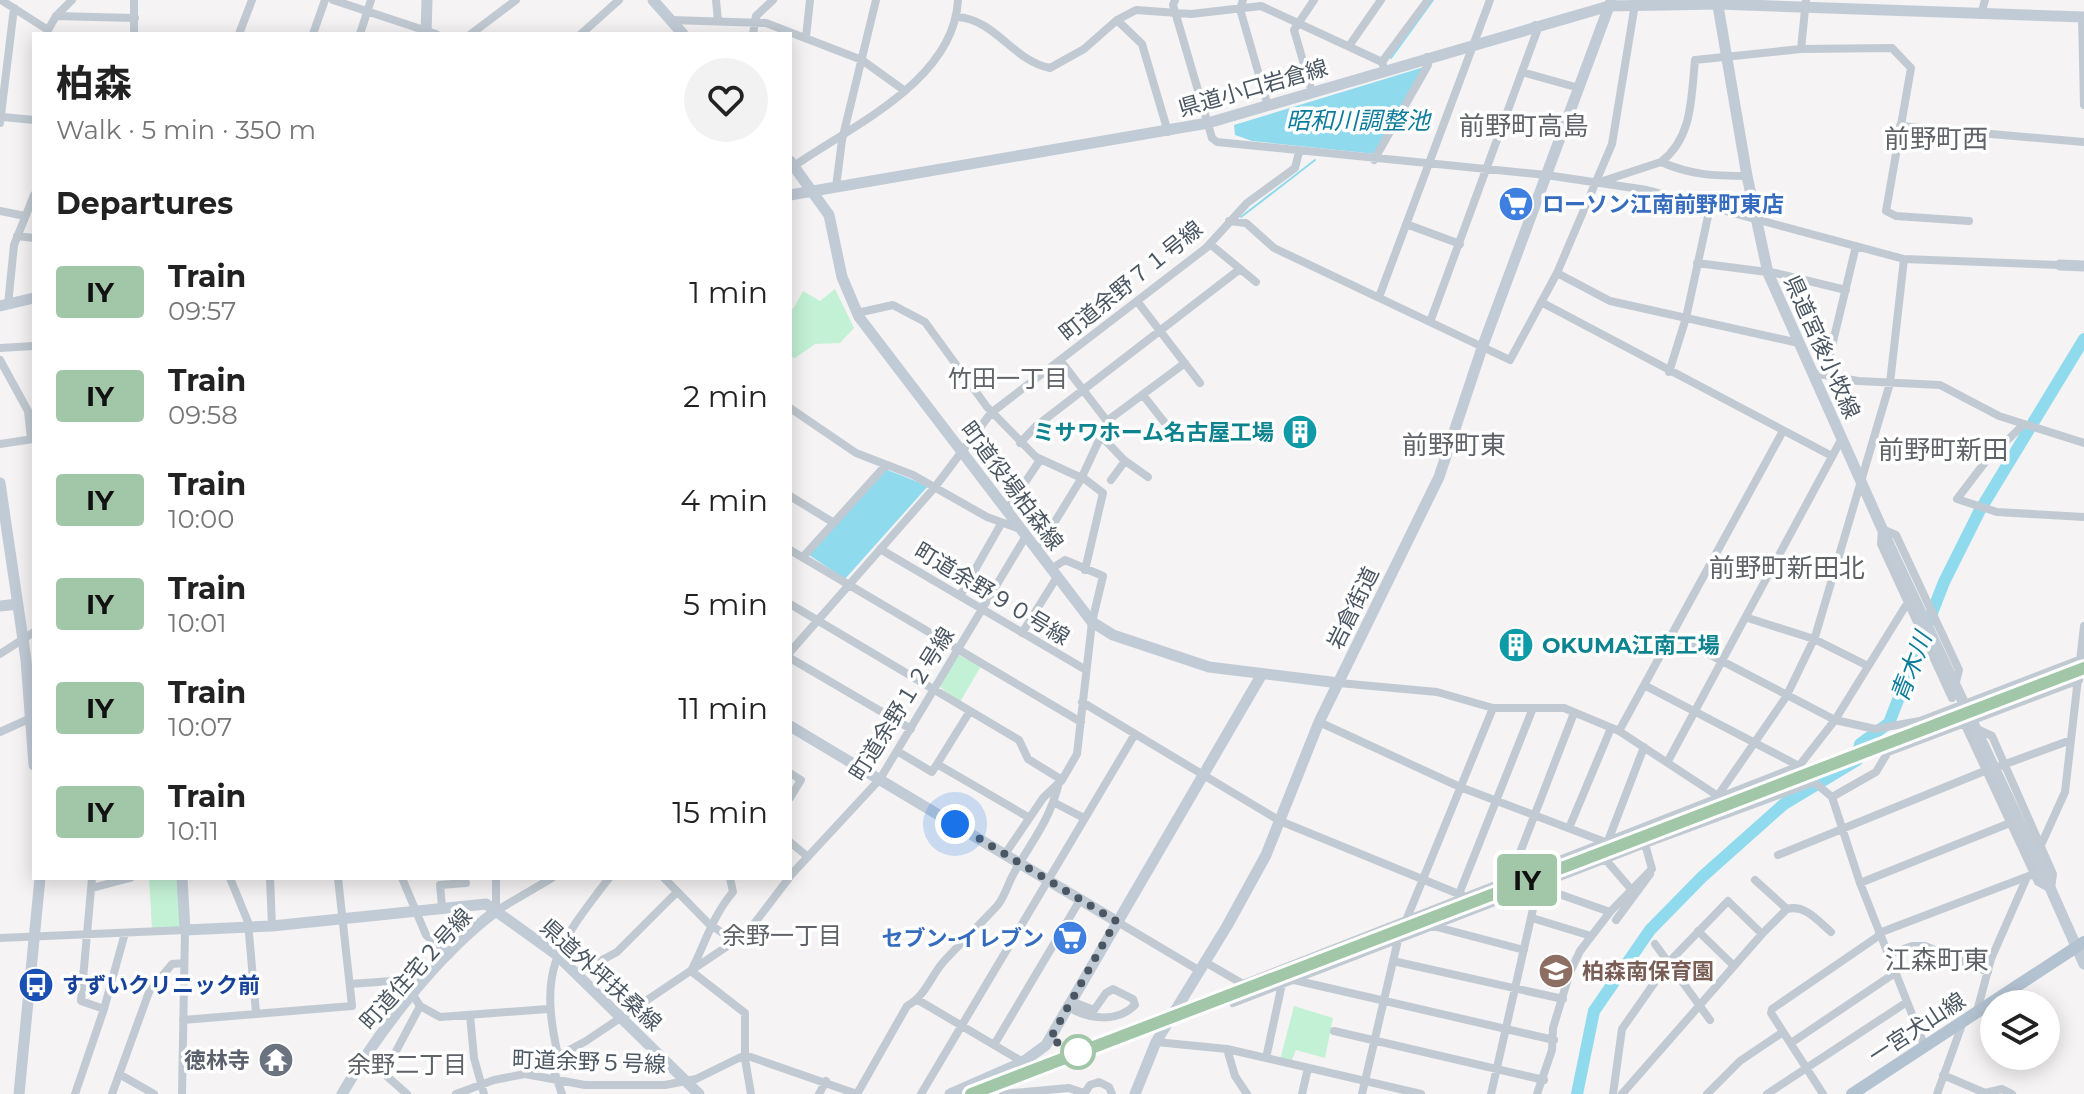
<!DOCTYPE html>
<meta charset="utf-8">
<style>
body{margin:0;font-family:Montserrat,"Noto Sans JP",sans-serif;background:#f2f2f2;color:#222;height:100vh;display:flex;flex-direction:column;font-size:30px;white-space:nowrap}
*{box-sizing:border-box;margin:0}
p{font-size:26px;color:#767676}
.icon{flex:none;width:44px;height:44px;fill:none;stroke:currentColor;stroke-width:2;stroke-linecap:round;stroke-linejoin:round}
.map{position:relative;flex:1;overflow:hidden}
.details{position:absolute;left:32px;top:32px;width:760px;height:848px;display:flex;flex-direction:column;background:#fff;border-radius:0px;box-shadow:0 4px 20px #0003}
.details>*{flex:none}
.badge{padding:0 16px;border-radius:6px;font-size:28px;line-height:52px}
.controls{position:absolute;left:1980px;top:990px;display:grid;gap:16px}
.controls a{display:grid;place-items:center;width:80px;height:80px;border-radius:50%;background:#fff;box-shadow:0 4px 20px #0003;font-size:40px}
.you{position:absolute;width:40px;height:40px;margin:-20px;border:6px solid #fff;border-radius:50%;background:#1a73e8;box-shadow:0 0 0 12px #1a73e833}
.map>.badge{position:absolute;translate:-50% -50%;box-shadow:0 0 0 4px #fff}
h2{padding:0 24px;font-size:30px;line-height:72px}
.round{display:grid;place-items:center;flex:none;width:84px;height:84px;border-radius:42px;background:#f2f2f2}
.headline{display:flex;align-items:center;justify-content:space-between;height:136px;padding:0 24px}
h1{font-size:38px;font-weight:700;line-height:60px}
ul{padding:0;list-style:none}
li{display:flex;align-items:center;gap:24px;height:104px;padding:0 24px}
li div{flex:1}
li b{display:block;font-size:30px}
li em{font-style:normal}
li .badge{min-width:88px;font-weight:700;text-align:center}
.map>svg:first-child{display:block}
</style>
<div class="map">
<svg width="2084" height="1094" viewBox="0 0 2084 1094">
<rect width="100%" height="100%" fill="#f5f3f3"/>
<!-- green -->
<path fill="#c3f1d5" d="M835 289 854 328 840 343 815 344 795 358 790 357V306L793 309 803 291 820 301Z
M958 655 981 666 960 702 939 686Z
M149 878H178L180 927 152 929Z
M1294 1006 1333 1018 1325 1058 1296 1050 1291 1062 1280 1060Z"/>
<!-- water -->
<path fill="#90daee" d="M1424 67 1376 154 1252 141 1235 135 1234 125Z
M885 469 928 486 845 579 809 555Z"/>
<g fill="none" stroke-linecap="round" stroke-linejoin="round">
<!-- stream -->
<path stroke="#90daee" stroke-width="2" d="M1391 58 1433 0
M1241 217 1315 160"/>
<!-- river -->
<path stroke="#90daee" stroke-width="12" d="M1577 1094 1594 1011 1650 930 1702 877 1784 804 1857 760 1860 744 1889 723 1944 582 1980 510 2084 339"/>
<!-- street -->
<path stroke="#c1cad2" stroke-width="8" d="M1 0 48 30V34
M134 0V34
M333 0 436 34
M716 0 718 21
M1175 0 1173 5 1212 138 1217 142 1546 175 1647 190 1904 259 2060 265
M1243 0 1240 9 1268 106
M1981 15 1985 0
M56 16 135 18
M2082 16 2084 105
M957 17C995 19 1013 61 1050 68L1084 49 1117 20 1136 10 1191 14 1261 6 1382 62 1385 71
M671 20 766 23 862 60 905 91
M1117 20 1142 44 1168 132
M48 30 56 16 72 0
M239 34 252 0
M313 34 325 0
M360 34 371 0
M471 34 516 0
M581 34 619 0
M753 34 756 16 773 0
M806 37 810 0
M1349 46 1381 0
M1801 49 1806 0
M1382 62 1428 0
M1522 72 1579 88
M1312 92 1294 30 1314 0
M3 117 34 120
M0 123 14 8
M1900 126 2084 142
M1374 160 1428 65 1427 57
M1661 162C1693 137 1691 98 1695 60L1801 49 1892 48 1911 68 1886 211 1896 216 1969 221
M794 166C851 126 954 81 958 0
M1603 181 1661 162C1691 175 1714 176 1747 176
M836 187 842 140 876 0
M0 211 25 216
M1229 221 1246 223 1274 248 1510 360 1557 273 1612 144 1635 4
M1406 224 1460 244
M17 236 34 238
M1210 244 1256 282
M1697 263 1775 273 1846 290
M1557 273 1610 301 1799 343
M1379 297 1490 0
M1137 301 1200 383
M1541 302 1830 455
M8 305 14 245 34 195
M857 313 893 305 925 322 987 407 1036 457 1086 480 1103 493 1085 570
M1430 322 1537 31 1535 25
M0 348 34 346
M0 360 28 411 31 439
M1060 360 1107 421 1101 436 1124 460 1148 477
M1669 372 1686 318 1710 207
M1813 373 1858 381 1940 385 1999 416 2084 443
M1825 375 1856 246
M1143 395 1172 432
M790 408 856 453 913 475 987 517 1020 529
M1107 421 1185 363
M2023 425 1986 461 1957 499 1997 512 2084 517
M1020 443 1035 427 1240 269
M0 444 33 439
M1111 480 1125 461
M790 496 834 523
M1006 511 1040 460
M1882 529 1896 535 1959 670 1952 698 1881 544Z
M880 549 1086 670
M790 550 1081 722
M1037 551 1081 479 1101 436
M803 557 885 466
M960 596 1001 524
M790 604 1019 740 1028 759 1062 780
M1748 618 1814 639 1868 666
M1022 633 1057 577
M1672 635 1835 720 1875 729 1920 721 2084 658
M790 652 935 487 991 413 1206 248 1247 203 1295 168 1299 152
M0 654 34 632
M790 658 911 729
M1339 683 1437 692 1493 708H1564L1619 731 1721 798
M1644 685 1799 766
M1082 702 1280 821 1466 897
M970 711 937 764 1028 817
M1319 722 1460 787 1605 842
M1964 723 1992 736 2053 874 2051 889 2038 882Z
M1619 731 1783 431
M0 732 31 718
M897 751 932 772 937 764
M1668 761 1841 440
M2000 766 2071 740
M790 773 801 780 790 798
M1719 794 1786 697 1815 637 1890 383 1904 259
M1053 802 1084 818
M1569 828 1611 728
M1608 841 1644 747
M790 842 808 857
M1645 844 1814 782 1832 797
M2041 845 2065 792 2084 626
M1005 854 1043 798 1062 780 1077 754 1092 622 1103 576 1065 560 1051 569
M1778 855 1987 770
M1606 860 1630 888
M790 876 880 779 1026 536
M92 878 81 1001 104 1009
M230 878 248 922 256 1013
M270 878 272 926
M402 878 426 935 449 955
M496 878V911
M664 878 708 923 734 941
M730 878 733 892C713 915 705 944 691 971L745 1013V1059L751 1094
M1755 880 1787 909 1762 934
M1509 881 1574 713
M1860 883 2010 823
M92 888 130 878
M1459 894 1533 708
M442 907 440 885 466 883
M1787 909C1805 904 1818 921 1831 932
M496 911 552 878
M1532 918 1591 936
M1616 920 1650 874
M1116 921 1200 971
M1433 926 1524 950
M1698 931 1734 966
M1879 933 2034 874
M0 938 185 930 182 1094
M1655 944 1710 1020
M1888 955 1912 946H1925L1988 972
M1393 961 1563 999
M1205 962 1243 984 1799 766 1835 720 1908 602
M576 974 617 952 677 892
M1294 980 1554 1040
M350 984 392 981 411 992 420 1006 440 1017 548 1009
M918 1000 1023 1062
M1233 1003 1645 844 1652 869 1610 912
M1070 1008C1089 1019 1117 1023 1135 1005L1133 999 1113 989 1106 993 1094 1010 1073 1002
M1977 1011 1991 959 2027 877
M470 1015 474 1058 484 1094
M183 1020 352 1006 338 878
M1334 1031 1544 1080
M1156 1042 1227 1049 1421 1094
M1791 1043 1895 973
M994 1045 1080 900
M1925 1047 1860 883 1832 797 1876 772 1888 752 2079 680
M1227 1049 1235 1076 1247 1094
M558 1055C538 968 557 946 609 878
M365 1057 407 1094
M1266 1058 1282 984
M550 1059 562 1094
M385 1072 420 1006
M119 1074 154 1094
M525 1074 586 1041 747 933 789 878
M1943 1075 1985 1093 2002 1089 2012 1094
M75 1094 104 1009 125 933
M112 1094 149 992 172 964 184 963
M456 1094 494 1080 525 1074 585 1085H665L696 1079 745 1055 857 1094 907 1006C927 995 931 974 946 959 963 941 980 924 997 906 1005 897 1008 883 1014 873 1031 842 1049 822 1058 786
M819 1094 826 1081
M921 1094 1135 734
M1003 1094 1069 1088 1084 1093
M1084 1094 1090 1085 1099 1082 1109 1087 1112 1094
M1302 1094 1308 1068
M1362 1094 1398 940 1493 708
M1491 1094 1538 887
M1537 1094 1552 1050 1553 1028 1570 972 1580 951 1610 912 1539 887
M1613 1094 1622 1029 1669 962 1728 901 1762 934 1622 1094
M1707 1094 1740 1061 1783 1032
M1767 1094 1907 1002
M1823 1094 1771 1013 1772 1009 1880 935
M1937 1094 1963 1022"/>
<!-- secondary -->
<path stroke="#c1cbd6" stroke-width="11" d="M653 0 683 34
M1717 0 1747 176 1768 273 1892 551
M426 34 427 0
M790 161 829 215 842 277 859 317 1092 622 1113 635 1209 667 1339 683
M790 195 1208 123 1609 6 1718 4 2084 17
M2060 265 2084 266
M0 306 34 298
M0 483 26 660 34 765
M0 606 18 604
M790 726 1116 921
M2039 863 2084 964
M182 878 185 930 272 926 486 904 557 955 699 1094
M19 1094 40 878
M342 1094C378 1032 438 954 496 911
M950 1094 1023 1062 1046 1045 1262 674
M1135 1094 1156 1042 1227 926 1266 855 1319 722 1439 477 1482 348 1611 1"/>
<!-- primary -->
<path stroke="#b3c2d1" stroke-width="12" d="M1852 1094 2084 942"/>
<defs>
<path id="rail" d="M971 1094 2084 668"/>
</defs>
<!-- rail casing -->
<use href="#rail" stroke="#b5b8bd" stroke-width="5"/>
<!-- rail -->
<use href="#rail" stroke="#fff" stroke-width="2" stroke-dasharray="6" stroke-linecap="butt"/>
<!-- secondary-bridge -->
<path stroke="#c1cbd6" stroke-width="11" d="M1892 551 2039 863"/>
</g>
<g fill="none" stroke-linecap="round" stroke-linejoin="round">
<defs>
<path id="line" d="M971 1094 2084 668"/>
</defs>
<!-- line casing -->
<use href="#line" stroke="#fff" stroke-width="18"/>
<!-- line -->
<use href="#line" stroke="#a2c7a8" stroke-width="12"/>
<!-- walk -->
<path stroke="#4a5661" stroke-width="8" stroke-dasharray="0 14.4" d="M955 824 1116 921 1050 1039 1078 1052"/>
</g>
<!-- icons -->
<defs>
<symbol id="supermarket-disc" viewBox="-11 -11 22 22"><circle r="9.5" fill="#3f7fe0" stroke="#fff"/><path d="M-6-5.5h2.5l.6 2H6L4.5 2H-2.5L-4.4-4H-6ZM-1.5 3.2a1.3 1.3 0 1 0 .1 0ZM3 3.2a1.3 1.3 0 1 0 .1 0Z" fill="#fff"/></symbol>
<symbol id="building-disc" viewBox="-11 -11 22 22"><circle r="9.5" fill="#0f9aa8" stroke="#fff"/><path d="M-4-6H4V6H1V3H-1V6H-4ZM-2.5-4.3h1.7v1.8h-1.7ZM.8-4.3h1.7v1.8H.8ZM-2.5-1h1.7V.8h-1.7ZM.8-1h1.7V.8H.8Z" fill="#fff"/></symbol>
<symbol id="school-disc" viewBox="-11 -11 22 22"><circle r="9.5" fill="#8d6e63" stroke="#fff"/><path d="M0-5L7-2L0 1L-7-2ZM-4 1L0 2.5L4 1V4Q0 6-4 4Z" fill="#fff"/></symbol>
<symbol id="bus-disc" viewBox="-11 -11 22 22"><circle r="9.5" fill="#1a4fb4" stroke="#fff"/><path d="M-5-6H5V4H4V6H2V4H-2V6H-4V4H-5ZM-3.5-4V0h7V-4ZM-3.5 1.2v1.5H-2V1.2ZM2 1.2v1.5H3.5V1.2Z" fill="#fff"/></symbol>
<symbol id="temple-disc" viewBox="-11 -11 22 22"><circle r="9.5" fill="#6b7280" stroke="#fff"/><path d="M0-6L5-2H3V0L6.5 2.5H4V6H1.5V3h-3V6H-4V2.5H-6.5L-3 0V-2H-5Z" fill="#fff"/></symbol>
</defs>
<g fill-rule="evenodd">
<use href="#supermarket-disc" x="1496" y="184" width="40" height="40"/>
<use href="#building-disc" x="1280" y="412" width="40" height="40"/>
<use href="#building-disc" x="1496" y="625" width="40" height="40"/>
<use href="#supermarket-disc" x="1050" y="918" width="40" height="40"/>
<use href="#school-disc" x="1536" y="951" width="40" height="40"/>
<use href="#bus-disc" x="16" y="965" width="40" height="40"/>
<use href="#temple-disc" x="256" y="1040" width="40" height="40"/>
</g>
<!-- markers -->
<circle fill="#fff" stroke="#a2c7a8" stroke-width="4" cx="1078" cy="1052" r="16"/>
<g text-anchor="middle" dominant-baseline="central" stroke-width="7" stroke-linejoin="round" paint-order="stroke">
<!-- street labels -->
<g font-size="22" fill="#4a5661" stroke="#fff">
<text transform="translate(1253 88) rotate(-16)">県道小口岩倉線</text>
<text transform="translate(1131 281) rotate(-39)">町道余野７１号線</text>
<text transform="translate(1822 347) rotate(66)">県道宮後小牧線</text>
<text transform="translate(1012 486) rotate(53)">町道役場柏森線</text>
<text transform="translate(992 594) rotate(31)">町道余野９０号線</text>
<text transform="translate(1353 608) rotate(-64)">岩倉街道</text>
<text transform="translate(902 704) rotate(-58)">町道余野１２号線</text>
<text transform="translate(416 969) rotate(-48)">町道住宅２号線</text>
<text transform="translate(601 975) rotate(42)">県道外坪扶桑線</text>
<text transform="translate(1917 1028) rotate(-33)">一宮犬山線</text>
<text transform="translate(589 1062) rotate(2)">町道余野５号線</text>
</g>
<!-- shop labels -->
<g font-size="22" font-weight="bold" fill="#366cbe" stroke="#fff" text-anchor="start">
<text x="1542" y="204">ローソン江南前野町東店</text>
<text x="1044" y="938" text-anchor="end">セブン-イレブン</text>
</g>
<!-- culture labels -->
<g font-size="22" font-weight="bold" fill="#0d838f" stroke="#fff" text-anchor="end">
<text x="1274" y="432">ミサワホーム名古屋工場</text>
<text x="1542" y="645" text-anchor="start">OKUMA江南工場</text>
</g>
<!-- education labels -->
<g font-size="22" font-weight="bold" fill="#785e54" stroke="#fff" text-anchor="start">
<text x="1582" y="971">柏森南保育園</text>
</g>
<!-- transit labels -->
<g font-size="22" font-weight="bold" fill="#164399" stroke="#fff" text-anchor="start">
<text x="62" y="985">すずいクリニック前</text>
</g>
<!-- worship labels -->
<g font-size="22" font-weight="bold" fill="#5b616d" stroke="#fff" text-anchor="end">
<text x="250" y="1060">徳林寺</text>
</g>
<!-- water labels -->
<g font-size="24" font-style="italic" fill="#0c7c9b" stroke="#fff">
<text x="1358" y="120">昭和川調整池</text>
<text transform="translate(1911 667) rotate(-69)">青木川</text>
</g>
<!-- neighbourhood labels -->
<g font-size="24" fill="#5f6368" stroke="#fff">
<text x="1008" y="378">竹田一丁目</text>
<text x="782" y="935">余野一丁目</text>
<text x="407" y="1064">余野二丁目</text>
</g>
<!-- quarter labels -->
<g font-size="26" fill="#5f6368" stroke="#fff">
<text x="1524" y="126">前野町高島</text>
<text x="1936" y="139">前野町西</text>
<text x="1454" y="445">前野町東</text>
<text x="1943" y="450">前野町新田</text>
<text x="1787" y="568">前野町新田北</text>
<text x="1937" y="960">江森町東</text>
</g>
</g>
</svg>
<div class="controls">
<a><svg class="icon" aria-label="layers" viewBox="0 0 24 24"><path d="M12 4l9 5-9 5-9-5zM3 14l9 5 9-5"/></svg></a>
</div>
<div class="you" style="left:955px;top:824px"></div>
<b class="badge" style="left:1527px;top:880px;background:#a2c7a8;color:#111">IY</b>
<section class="details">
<div class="headline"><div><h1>柏森</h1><p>Walk · 5 min · 350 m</p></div><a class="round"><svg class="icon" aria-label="heart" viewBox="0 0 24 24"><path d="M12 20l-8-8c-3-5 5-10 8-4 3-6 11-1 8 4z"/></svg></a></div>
<h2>Departures</h2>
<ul>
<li><span class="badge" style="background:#a2c7a8;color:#111">IY</span><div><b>Train</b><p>09:57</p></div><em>1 min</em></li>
<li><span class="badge" style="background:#a2c7a8;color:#111">IY</span><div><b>Train</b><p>09:58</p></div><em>2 min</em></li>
<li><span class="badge" style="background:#a2c7a8;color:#111">IY</span><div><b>Train</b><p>10:00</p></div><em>4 min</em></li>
<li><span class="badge" style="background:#a2c7a8;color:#111">IY</span><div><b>Train</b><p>10:01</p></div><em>5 min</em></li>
<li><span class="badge" style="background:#a2c7a8;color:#111">IY</span><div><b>Train</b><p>10:07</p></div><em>11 min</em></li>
<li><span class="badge" style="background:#a2c7a8;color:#111">IY</span><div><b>Train</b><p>10:11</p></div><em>15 min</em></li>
</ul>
</section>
</div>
